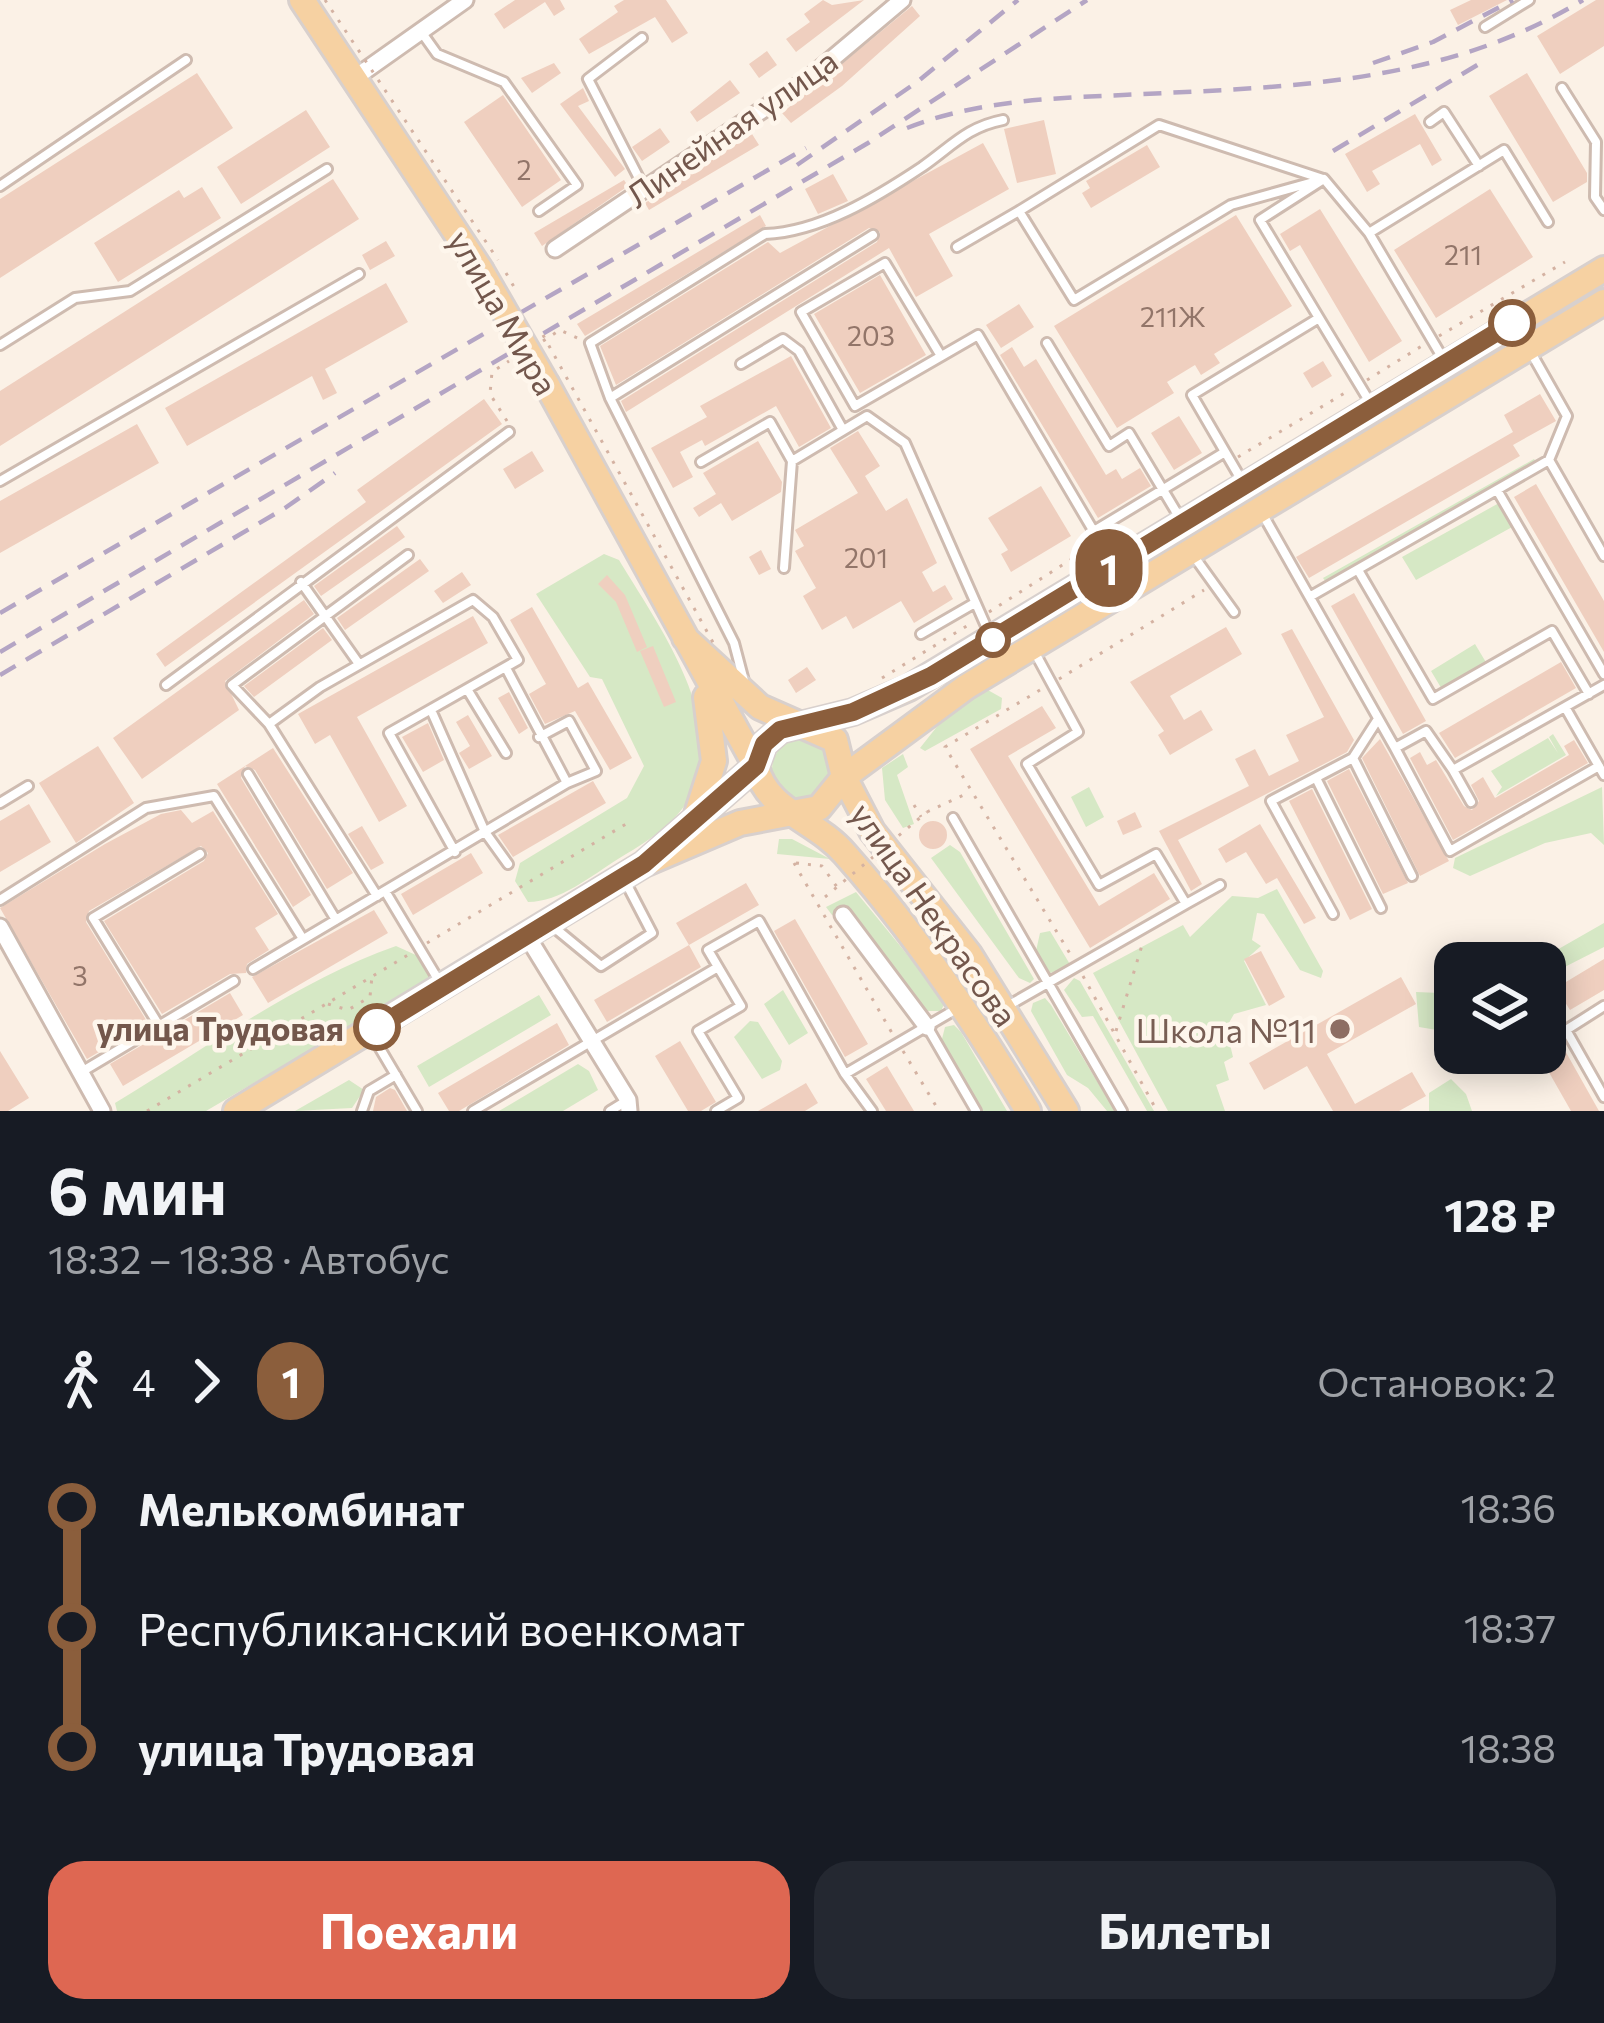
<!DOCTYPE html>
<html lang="ru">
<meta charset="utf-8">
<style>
body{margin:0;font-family:Commissioner,sans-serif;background:#242831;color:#f1f3f6;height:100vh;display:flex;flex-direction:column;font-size:45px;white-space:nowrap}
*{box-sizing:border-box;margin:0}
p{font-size:39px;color:#9ea1a6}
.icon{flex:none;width:66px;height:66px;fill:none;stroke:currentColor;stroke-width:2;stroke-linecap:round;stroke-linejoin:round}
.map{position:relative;height:1111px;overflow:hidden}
.panel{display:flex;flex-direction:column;background:#171b24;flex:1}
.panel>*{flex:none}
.badge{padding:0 24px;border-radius:39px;font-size:42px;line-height:78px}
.buttons{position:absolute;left:1434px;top:942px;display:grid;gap:24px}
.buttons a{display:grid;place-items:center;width:132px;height:132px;border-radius:24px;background:#171b24;box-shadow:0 6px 30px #0003;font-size:60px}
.map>.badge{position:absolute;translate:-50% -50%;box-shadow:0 0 0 6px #fff}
.legs{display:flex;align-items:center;gap:18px;height:132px;padding:0 48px;font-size:39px}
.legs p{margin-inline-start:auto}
.overview{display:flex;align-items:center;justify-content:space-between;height:204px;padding:0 48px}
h1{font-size:66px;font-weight:700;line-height:90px}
.button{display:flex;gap:24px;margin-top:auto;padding:24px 48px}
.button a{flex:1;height:138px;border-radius:36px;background:#de6752;color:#fff;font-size:48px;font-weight:700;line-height:138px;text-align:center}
.button a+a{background:#242831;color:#f1f3f6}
ul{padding:0 48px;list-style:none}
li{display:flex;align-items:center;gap:42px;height:120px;font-size:45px}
li i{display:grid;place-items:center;width:18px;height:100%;margin:0 15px;background:currentColor}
li i::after{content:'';width:30px;height:30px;margin:-15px;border:9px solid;border-radius:50%;background:#171b24}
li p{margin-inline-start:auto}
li:first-child i{background:linear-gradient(#0000 50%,currentColor 0)}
li:last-child i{background:linear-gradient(currentColor 50%,#0000 0)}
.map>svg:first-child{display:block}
</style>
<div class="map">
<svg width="1604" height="1111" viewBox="0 0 1604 1111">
<rect width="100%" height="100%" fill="#fbf1e6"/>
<!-- green -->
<path fill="#d6e8c5" d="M1534 459 1536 462 1326 582 1323 578Z
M1499 503 1514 526 1416 580 1402 557Z
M604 554 619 560C659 627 743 739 678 814 663 832 638 847 618 859 591 876 560 902 528 902L515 881 520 863 627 798 644 766 602 679 590 677 536 594Z
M1475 644 1487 664 1443 691 1431 671Z
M986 689 1002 698 1001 709 925 751 920 748 947 714Z
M1553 734 1566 755 1496 796 1502 787 1491 771 1548 738 1558 753 1549 737Z
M772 769a30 30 0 1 1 60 0a30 30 0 1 1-60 0Z
M903 754 908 767 897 775 914 824 903 828 885 800 882 768Z
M1089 787 1104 817 1086 827 1071 797Z
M1602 787 1604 845 1591 833 1545 843 1470 876 1453 868 1455 858Z
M779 839H792L830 859 777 854Z
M950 845 960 852 1034 979 1030 983 1019 978 931 858Z
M1277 889 1323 971 1321 978 1300 970 1264 914 1257 913 1252 940 1261 946 1244 961 1266 1005 1234 1014 1226 1028 1233 1057 1224 1062 1229 1080 1216 1085 1225 1111H1168L1093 973 1183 925 1190 937 1232 896 1258 898Z
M856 892 933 986 945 1002 941 1011H926L847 912 832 915 826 907Z
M1604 923V947L1545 977V963H1534Z
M1050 931 1071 966 1050 973 1036 951 1040 933Z
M396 946 418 956 434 978 206 1111H117L115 1103C205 1049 297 981 396 946Z
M1074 978 1080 981 1154 1111H1147L1093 1016 1082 1017 1064 990Z
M783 990 808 1033 789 1045 764 1004Z
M1416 992 1440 993 1455 1007V1033L1419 1027Z
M539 995 551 1015 429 1087 417 1066Z
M1045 998 1051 1005 1115 1111H1107L1088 1088 1067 1075 1031 1011 1033 1003Z
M750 1021 758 1022 782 1061 780 1070 762 1079 734 1037Z
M954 1025 961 1032 1007 1111H981L941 1043 945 1027Z
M578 1064 589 1071 598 1090 563 1111H499Z
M1451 1079 1466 1094 1472 1111H1429V1093Z
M349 1080 364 1090 352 1108 295 1111Z"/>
<!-- building -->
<path fill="#efcfbf" d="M515 0H560L565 9 554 16 545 2 504 29 494 14Z
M624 0H666L688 33 672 43 655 17 589 54 579 39 618 12 614 6Z
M823 0 832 5 864 0 796 52 786 39 810 22 804 14Z
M1471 0H1507L1458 25 1450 10Z
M1596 0H1604V46L1560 74 1537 36Z
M912 6 920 16 842 86 791 123 782 113Z
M767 51 777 65 759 78 749 64Z
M554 63 561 73 532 93 521 78Z
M197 73 233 128 0 278V199Z
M1527 73 1587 173V182L1553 202 1489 96Z
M730 80 740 93 697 122 690 112Z
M583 88 589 101 578 106 625 169 615 177 560 104Z
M503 95 561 180 522 207 464 122Z
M306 110 330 147 241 204 217 167Z
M1415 114 1442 160 1432 166 1420 144 1372 171 1380 184 1367 192 1345 154Z
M1044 120 1056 174 1017 183 1004 129Z
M660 128 670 142 642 161 632 147Z
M752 134 759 145 649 210 645 203Z
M983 143 1009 189 929 234 953 276 916 297 889 248 626 412 621 401 877 242 880 232 869 228 616 385 600 346 768 242 780 253Z
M1147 145 1160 167 1091 208 1082 193 1090 188 1086 181Z
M833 174 848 201 818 214 805 189Z
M333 179 359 219 0 446V391Z
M624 180 628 186 542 246 534 233Z
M202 187 221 218 118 282 94 243 179 190 184 198Z
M1490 189 1533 257 1436 318 1394 250Z
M1320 209 1402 341 1369 362 1300 245 1290 251 1280 234Z
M760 215 766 226 585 336 577 324Z
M1236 215 1292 306 1214 354 1220 363 1201 375 1195 365 1167 382 1174 393 1117 428 1054 326Z
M386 241 395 256 370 270 362 255Z
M880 275 926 355 860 393 814 314Z
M386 283 408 322 325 369 337 393 323 400 312 376 187 446 165 408Z
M1019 304 1034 327 1001 348 986 325Z
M1012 347 1024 367 1036 359 1106 475 1116 469 1122 479 1140 468 1151 486 1098 518 1000 355Z
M791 356 831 428 799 447 776 406 705 446 702 440 680 452 693 477 673 488 651 448 707 417 700 406Z
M1323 361 1332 376 1312 388 1303 373Z
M1540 394 1556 421 1513 445 1520 456 1309 578 1296 557 1513 432 1504 415Z
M484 399 502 424 165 667 156 654 366 502 357 490Z
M1179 416 1202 453 1174 470 1151 433Z
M137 424 159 463 0 553V501Z
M858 431 880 466 865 476 886 511 907 498 937 563 922 572 933 592 945 585 953 599 914 623 901 601 853 629 846 616 822 630 803 596 816 588 795 551 804 546 795 530 858 493 830 448Z
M758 441 782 482 781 492 732 521 721 503 699 517 693 508 716 494 703 473Z
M532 451 544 471 515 489 503 469Z
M1536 484 1604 601V652L1514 497Z
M1041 486 1071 536 1011 572 1001 554 1008 550 988 518Z
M397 526 405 537 321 596 314 586Z
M761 550 771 569 759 575 749 557Z
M420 559 429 571 345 630 337 618Z
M462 572 471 585 443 603 434 591Z
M607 575 625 595 647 647 637 652 616 602 598 584Z
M1354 593 1426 721 1403 734 1331 606Z
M304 600 314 614 225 681 239 710 142 779 113 738Z
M532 607 578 688 588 682 632 758 610 770 575 711 545 724 529 694 546 684 510 620Z
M473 616 488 643 357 717 407 806 379 822 330 735 315 744 298 714Z
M1226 627 1242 654 1170 696 1184 720 1201 710 1213 730 1170 755 1158 735 1164 731 1130 682Z
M323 628 332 640 254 697 244 686Z
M1292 629 1354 740 1347 752 1178 840 1202 884 1191 891 1159 831 1249 786 1235 759 1255 749 1269 776 1299 761 1286 735 1324 717 1281 634Z
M653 646 676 702 664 707 640 651Z
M1561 662 1576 688 1455 758 1439 733Z
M807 667 816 680 796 693 788 680Z
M509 692 528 728 519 734 498 698Z
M1042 706 1056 728 1008 756 1099 906 1154 873 1170 899 1090 948 970 749Z
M468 715 492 756 469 769 459 753 470 746 456 722Z
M428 723 444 760 423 772 402 737Z
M1380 739 1449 861 1420 876 1362 758Z
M1574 740 1588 763 1453 840 1410 758 1420 752 1427 765 1436 760 1464 806 1472 810 1479 801 1471 785 1483 777 1495 798 1569 755 1564 746Z
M98 746 134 803 76 843 39 783Z
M273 748 353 873 327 889 255 770 245 766 241 778 311 895 293 907 217 784Z
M1349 769 1408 883 1383 894 1327 781Z
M593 781 606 803 513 857 498 835Z
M1312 789 1372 909 1350 920 1289 801Z
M29 804 51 842 0 872V821Z
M181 810 192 823 213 811 278 914 255 928 269 950 247 964 246 973 230 974 162 1014 104 921 204 861 208 853 201 846 89 911 86 922 148 1023 87 1059 0 908 105 844 161 814Z
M1135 812 1142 827 1123 835 1117 821Z
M919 835a14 14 0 1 1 28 0a14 14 0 1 1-28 0Z
M1260 824 1316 918 1304 924 1277 878 1266 884 1246 852 1226 863 1218 849Z
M362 826 384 863 371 870 348 834Z
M471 853 483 873 413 915 401 894Z
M746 883 759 905 689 945 676 923Z
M374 910 388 933 268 1003 252 977Z
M795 919 868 1044 845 1057 774 931Z
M689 945 701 967 607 1022 594 1000Z
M1261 951 1285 997 1269 1006 1244 959Z
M1604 959V990L1570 1010 1556 988Z
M1401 977 1416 1004 1327 1054 1355 1104 1412 1072 1426 1096 1399 1111H1333L1307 1066 1264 1090 1249 1063Z
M230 993 243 1015 123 1086 110 1064Z
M1545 1015 1599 1111H1571L1538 1053H1545Z
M557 1023 569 1045 459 1111H449L438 1093Z
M680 1041 716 1102 701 1111H688L655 1056Z
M0 1051 29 1098 8 1111H0Z
M887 1066 914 1111H886L866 1079Z
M806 1083 818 1103 805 1111H758Z
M390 1088 395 1090 407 1111H373L376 1097Z"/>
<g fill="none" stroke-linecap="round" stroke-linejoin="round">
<defs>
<path id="service" d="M1485 27 1529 0
M422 33 437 54 504 82 577 185 539 211
M642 38 588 79 644 188
M1562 88 1596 142 1595 197 1604 210
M1430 122 1444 112 1479 166
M0 186 186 60
M1019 211 1159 125 1323 179
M957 247 1019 211 1074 300 1231 205 1317 181
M1319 318 1371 404
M1047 343 1109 446 1129 433 1181 520
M0 345 75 298 130 291 327 169
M1529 349 1567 416 1549 460 1604 556
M941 356 885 263 801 312 855 406 978 335 1110 559
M1445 362 1369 233 1504 150 1548 222
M741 364 783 339 799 351 843 430
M610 398 873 235
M701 462 770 422 792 461
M0 481 359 274
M1242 481 1192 395 1319 318 1260 220 1324 179 1369 233
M1497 490 1604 674
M1262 513 1395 748 1426 731 1453 770 1604 685
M1094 531 1225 452
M1193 555 1234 612
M784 568 792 461 867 416 905 443 989 633
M1358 570 1433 699 1552 631 1589 694
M301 582 359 664
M1311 596 1549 460
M921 634 973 604
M506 668 567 783
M744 681 734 643 610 398 590 343 765 234C820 232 877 197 922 167 952 146 967 127 1003 120
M166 685 509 432
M467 689 506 753
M1565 707 1604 775
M431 710 485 832 508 864
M269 724 232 685 408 555
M1395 748 1450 851 1599 766
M1353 758 1412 876
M1453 770 1471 802
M248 774 336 920
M1316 778 1381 908
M0 803 28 786
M953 818 1122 1111
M385 891 439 981
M377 896 269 724 320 687 473 600 493 617 518 660 389 733 455 852
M0 900 146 808 214 796 303 939
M1186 904 1220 885
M1333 914 1271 801 1353 758 1378 719
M550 924 601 966 652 933 626 883
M253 969 567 783 596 771 569 721 539 737
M1604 1006 1566 1030 1604 1097
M1004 1008 1186 904 1156 854 1099 885 1027 764 1078 732 1034 651
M158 1024 93 918 200 854
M928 1028 976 1111
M372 1035 417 1111
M83 1071 234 981
M362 1111 369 1091 396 1075
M473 1111 718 967 708 950 759 921 845 1074
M610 1111 628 1100
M716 1111 738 1098 698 1031 741 1006 718 967
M872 1111 845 1074 958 1008"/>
<path id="minor" d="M356 77 465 0
M555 249 807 80 902 0
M843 915 927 1027
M0 927 102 1111
M527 936 628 1100 629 1111"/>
<path id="primary" d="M302 0 480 269
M547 385 756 766C766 811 816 820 845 854 916 934 974 1020 1028 1111
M844 777 966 687 1604 302
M844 777 872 831 969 954 1066 1111
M697 814 714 761 706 697
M644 864 756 766 764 744 780 730 853 712 909 688 1604 269
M236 1111 644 864 740 823 819 808 844 777 835 740 760 707 685 638"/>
</defs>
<!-- service casing -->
<use href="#service" stroke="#cebbb0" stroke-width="14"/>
<!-- minor casing -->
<use href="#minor" stroke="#cebbb0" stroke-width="21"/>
<!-- primary casing -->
<use href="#primary" stroke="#d8d0cd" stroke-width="30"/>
<!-- path -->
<path stroke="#d4b2a2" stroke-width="3" stroke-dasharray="3 9" stroke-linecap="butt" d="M1439 336 1565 262
M543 341 560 330 582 340
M1367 380 1425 344
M507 421 490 394 492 372 509 361
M1238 457 1348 391
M989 612 1092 546
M882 678 970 624
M1059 679 1204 590
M1040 690 945 747 1072 957
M914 805 921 817
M927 812 970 792
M794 863 892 1033
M796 863 822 866 837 887
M427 943 626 824
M1083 976 1157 1111
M328 1004 348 1010 370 997 372 976
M1116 1031 1143 942
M903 1051 939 1111
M147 1111 408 955"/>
<!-- service -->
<use href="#service" stroke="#fff" stroke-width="8"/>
<!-- minor -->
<use href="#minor" stroke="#fff" stroke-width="15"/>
<!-- primary -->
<use href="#primary" stroke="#f6d1a2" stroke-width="24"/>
<!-- rail -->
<path stroke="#b4a5c4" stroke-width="4.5" stroke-dasharray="18 12" stroke-linecap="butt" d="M1373 63 1433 42 1513 0
M907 128C975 101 1051 98 1123 95 1284 87 1442 86 1583 0
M1333 151 1484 61
M797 165 917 82 1018 0
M0 613 806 148
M0 652 868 143 1087 0
M0 675 285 508 335 473"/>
<defs>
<path id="primary-bridge" d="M480 269 547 385"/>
</defs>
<!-- primary-bridge casing -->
<use href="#primary-bridge" stroke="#d8d0cd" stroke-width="30" stroke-linecap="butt"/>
<!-- path-bridge -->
<path stroke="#d4b2a2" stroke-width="3" stroke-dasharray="3 9" stroke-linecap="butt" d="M325 0 498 260
M506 273 517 292
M543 335 715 646
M825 897 927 812"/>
<!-- primary-bridge -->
<use href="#primary-bridge" stroke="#f6d1a2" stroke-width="24"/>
</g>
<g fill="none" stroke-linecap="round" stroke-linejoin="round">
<defs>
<path id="line-1" d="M377 1027 644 864 756 766 764 744 780 730 853 712 931 676 1512 323"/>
</defs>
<!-- line-1 casing -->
<use href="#line-1" stroke="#fff" stroke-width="27"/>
<!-- line-1 -->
<use href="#line-1" stroke="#8b5e3c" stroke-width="18"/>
</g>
<!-- markers -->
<g fill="#fff" stroke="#8b5e3c" stroke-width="6">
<circle cx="1512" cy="323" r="21"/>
<circle cx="993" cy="640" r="15"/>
<circle cx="377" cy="1027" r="21"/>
</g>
<circle fill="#8d6e63" stroke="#fef6ec" stroke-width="4.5" cx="1340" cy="1029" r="12"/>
<g text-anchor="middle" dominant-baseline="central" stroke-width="9" stroke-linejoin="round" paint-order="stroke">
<!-- number labels -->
<g font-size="27" fill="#927569">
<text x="524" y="169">2</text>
<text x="1463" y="254">211</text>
<text x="1173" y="316">211Ж</text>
<text x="871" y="335">203</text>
<text x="866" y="557">201</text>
<text x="80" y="975">3</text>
</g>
<!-- street labels -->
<g font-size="33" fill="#73574c" stroke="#fef6ec">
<text transform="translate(731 127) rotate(-35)">Линейная улица</text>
<text transform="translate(504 312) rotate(60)">улица Мира</text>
<text transform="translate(935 914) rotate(55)">улица Некрасова</text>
</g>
<!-- stop labels -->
<g font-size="33" font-weight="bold" fill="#73574c" stroke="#fef6ec" text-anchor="end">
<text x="344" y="1027">улица Трудовая</text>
</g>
<!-- education labels -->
<g font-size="33" fill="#785e54" stroke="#fef6ec" text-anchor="end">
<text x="1316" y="1029">Школа №11</text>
</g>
</g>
</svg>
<div class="buttons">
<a><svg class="icon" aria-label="layers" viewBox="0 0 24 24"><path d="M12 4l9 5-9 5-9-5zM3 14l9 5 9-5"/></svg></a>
</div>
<b class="badge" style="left:1109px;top:568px;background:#8b5e3c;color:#fff">1</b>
</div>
<section class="panel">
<div class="overview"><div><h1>6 мин</h1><p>18:32 – 18:38 · Автобус</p></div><b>128 ₽</b></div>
<div class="legs"><svg class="icon" aria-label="walk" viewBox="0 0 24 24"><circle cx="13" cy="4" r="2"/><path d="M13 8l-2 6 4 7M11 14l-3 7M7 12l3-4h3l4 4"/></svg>4<svg class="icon" aria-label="forward" viewBox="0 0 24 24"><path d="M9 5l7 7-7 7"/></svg><b class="badge" style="background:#8b5e3c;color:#fff">1</b><p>Остановок: 2</p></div>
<ul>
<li><i style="color:#8b5e3c"></i><b>Мелькомбинат</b><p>18:36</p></li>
<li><i style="color:#8b5e3c"></i><span>Республиканский военкомат</span><p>18:37</p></li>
<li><i style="color:#8b5e3c"></i><b>улица Трудовая</b><p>18:38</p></li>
</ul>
<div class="button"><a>Поехали</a><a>Билеты</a></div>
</section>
